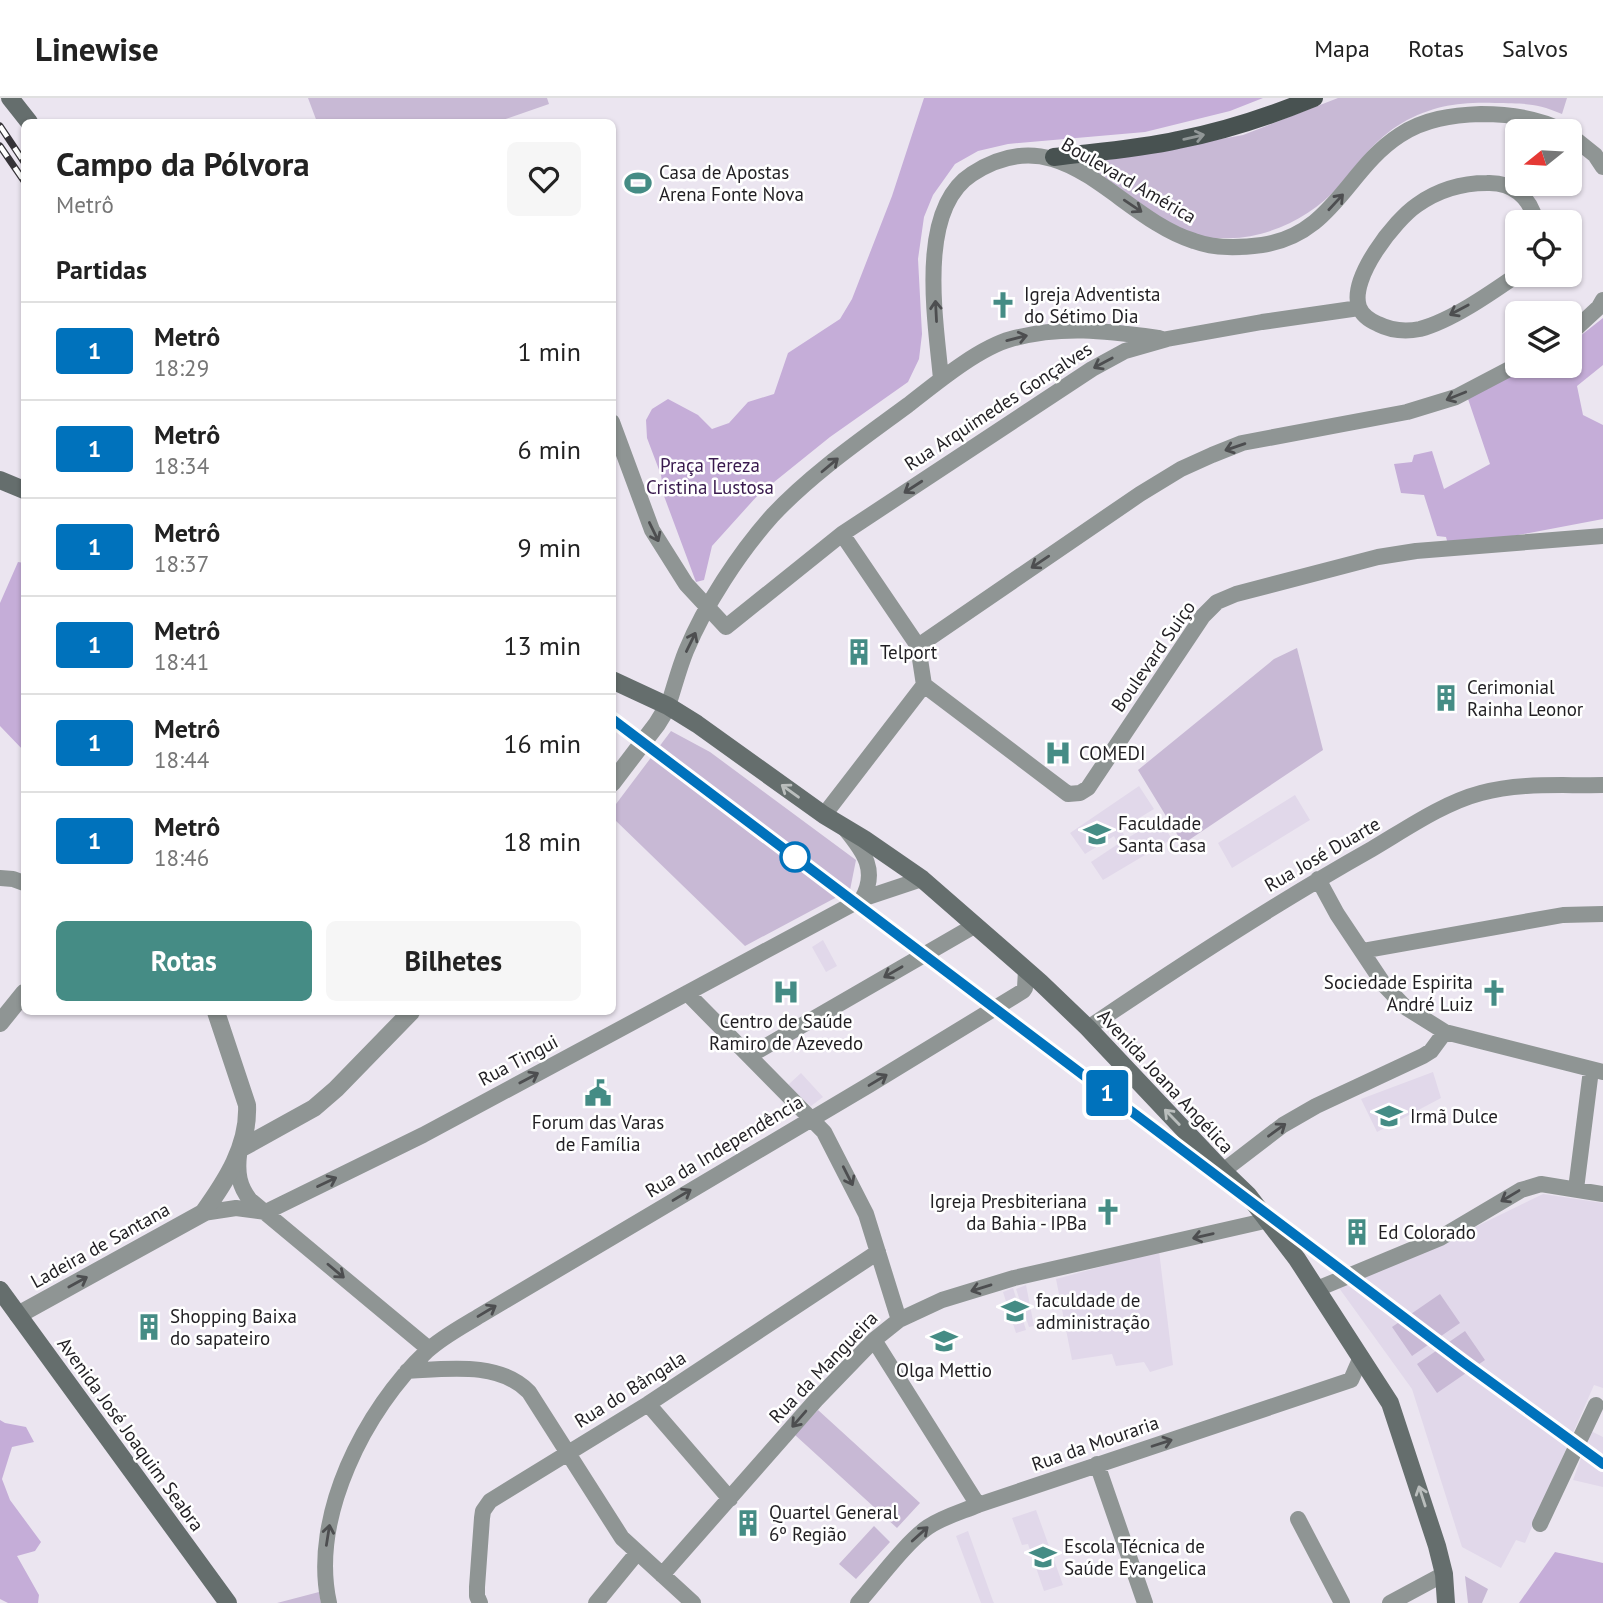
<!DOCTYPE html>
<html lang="pt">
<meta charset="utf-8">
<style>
body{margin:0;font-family:"PT Sans",sans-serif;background:#f6f6f6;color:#222;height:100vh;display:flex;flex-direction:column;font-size:26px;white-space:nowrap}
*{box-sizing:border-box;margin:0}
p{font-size:23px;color:#767676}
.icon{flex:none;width:38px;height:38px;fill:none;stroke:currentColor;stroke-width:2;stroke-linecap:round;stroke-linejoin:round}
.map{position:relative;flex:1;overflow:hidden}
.drawer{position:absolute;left:21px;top:21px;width:595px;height:896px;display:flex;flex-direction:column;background:#fff;border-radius:10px;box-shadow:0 2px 5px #0004}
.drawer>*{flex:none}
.badge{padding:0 14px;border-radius:5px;font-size:24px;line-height:46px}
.needle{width:46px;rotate:252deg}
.tools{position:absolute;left:1505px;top:21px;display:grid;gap:14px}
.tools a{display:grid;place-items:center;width:77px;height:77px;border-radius:10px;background:#fff;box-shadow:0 2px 5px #0004;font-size:35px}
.map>.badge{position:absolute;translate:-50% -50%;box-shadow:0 0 0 4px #fff}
h2{padding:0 35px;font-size:26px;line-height:63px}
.round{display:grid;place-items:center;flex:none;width:74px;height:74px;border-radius:10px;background:#f6f6f6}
.head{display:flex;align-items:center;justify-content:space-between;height:119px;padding:0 35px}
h1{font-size:33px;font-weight:800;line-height:52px}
.primary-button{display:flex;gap:14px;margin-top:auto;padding:14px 35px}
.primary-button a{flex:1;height:80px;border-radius:10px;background:#458c85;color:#fff;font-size:28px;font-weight:800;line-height:80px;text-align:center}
.primary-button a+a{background:#f6f6f6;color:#222}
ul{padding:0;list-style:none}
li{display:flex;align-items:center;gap:21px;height:98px;padding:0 35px;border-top:2px solid #e0e0e0}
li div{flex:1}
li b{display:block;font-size:26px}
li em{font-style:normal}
li .badge{min-width:77px;font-weight:700;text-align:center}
header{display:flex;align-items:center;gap:42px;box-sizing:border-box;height:98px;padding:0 35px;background:#fff;border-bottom:2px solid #e0e0e0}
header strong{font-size:33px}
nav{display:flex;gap:38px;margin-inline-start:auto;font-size:24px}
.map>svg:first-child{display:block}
</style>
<header>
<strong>Linewise</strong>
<nav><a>Mapa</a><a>Rotas</a><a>Salvos</a></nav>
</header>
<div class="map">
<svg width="1603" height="1505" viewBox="0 0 1603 1505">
<rect width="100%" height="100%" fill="#ebe5f0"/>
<!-- built -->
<path fill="#e1d8ea" d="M1139 688 1154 711 1121 731 1126 741 1159 721 1172 741 1103 782 1091 764 1118 746 1114 738 1085 756 1070 735Z
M1295 697 1310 722 1232 770 1218 745Z
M823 842 837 868 826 874 812 849Z
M1433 974 1441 1000 1377 1034 1361 1001Z
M801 975 823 999 811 1008 788 987Z
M1543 1096 1603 1105V1290L1594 1287 1525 1445 1516 1442 1501 1470 1462 1449 1412 1291 1339 1190 1459 1137Z
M1159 1153 1173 1267 1150 1274 1144 1264 1116 1268 1112 1256 1072 1262 1056 1181Z
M1026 1187 1034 1228 1029 1229 1016 1191Z
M1013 1190 1026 1232 1016 1235 1003 1194Z
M1591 1333 1603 1339V1389L1573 1382Z
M1036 1412 1063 1487 1044 1493 1028 1446 1022 1447 1012 1420Z
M968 1433 993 1503 994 1505H981L956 1438Z"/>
<!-- green -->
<path fill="#c8b9d5" d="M308 0H547L549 6 497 24H317Z
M1338 0H1567L1562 16C1535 4 1524 6 1495 5 1460 4 1434 7 1402 25 1376 40 1358 65 1339 88 1312 119 1267 141 1226 140 1216 140 1204 141 1195 138 1158 125 1127 98 1096 76V68L1101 63 1243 37Z
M1297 550 1323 652 1183 746 1138 672 1274 561Z
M671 633 710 654 856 762 850 792 745 848 613 720V710Z
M1440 1196 1460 1225 1412 1258 1392 1229Z
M1465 1233 1485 1262 1437 1295 1417 1266Z
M818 1312 920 1405 897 1430 795 1337Z
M874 1428 890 1444 856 1481 839 1466Z
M1465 1478 1488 1491 1482 1505H1468Z
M319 1494 321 1505H277Z"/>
<!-- forest -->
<path fill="#c5add8" d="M924 0H1263L1230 13 1145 34 1008 46 978 53 955 66 933 97 924 119 918 161 922 236 919 261 908 284 830 339 758 397 712 448 704 482 696 484 664 398 661 377 647 340 646 322 652 311 668 301 698 317 712 331 729 325 748 304 774 296 788 255 840 221 852 201 892 98Z
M1603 220V267L1577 288 1583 317 1603 327V421L1449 450 1446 439 1437 438 1424 397 1401 395 1394 366 1412 364 1414 357 1432 353 1444 391 1490 366 1467 298 1527 268H1570V246Z
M18 464 24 465V653L0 628V505Z
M0 1322 5 1325 26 1329 34 1344 12 1349 2 1381 10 1402 41 1444 35 1453 17 1458 39 1497 38 1505H8L0 1501Z
M1555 1454 1603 1465V1505H1519Z"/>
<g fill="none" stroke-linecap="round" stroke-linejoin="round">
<!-- minor -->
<path stroke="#8f9594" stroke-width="16" d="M1570 37 1595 57 1603 69
M1517 177C1491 195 1451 223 1420 231 1405 234 1392 233 1378 226 1371 223 1362 217 1359 209 1349 180 1395 122 1417 107 1438 92 1463 85 1487 85 1513 84 1530 99 1536 124
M1570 236 1599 209 1603 202
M941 281C936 224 916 112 972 76 1064 16 1115 118 1194 143 1216 151 1239 150 1262 147 1334 136 1347 71 1400 37 1424 21 1452 17 1481 16 1508 16 1538 20 1563 33
M612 324 652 432 686 486 726 529 842 436 1092 271 1125 253 1167 241 1262 224 1359 210
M918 548 1140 396 1181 371 1212 357 1242 345 1407 314 1456 299 1517 267
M924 587 1068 696 1080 695 1088 690 1203 518 1217 504 1236 496 1378 459 1416 453 1603 438
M668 608C674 590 679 570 686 553 705 507 739 455 772 418 811 376 862 341 908 307 935 286 978 250 1011 241 1063 227 1106 233 1159 240
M824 717 924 587 918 548 842 436
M846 732C864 754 878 773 862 801
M0 780 13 781 24 785
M1318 781 1337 816 1385 888 1405 909 1445 934 1603 974
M1362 853 1563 817 1603 816
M687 895 824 1034 866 1116 899 1222
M1088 930C1181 867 1274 806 1372 751 1406 731 1443 705 1481 695 1520 684 1563 688 1603 687
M749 958 974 828
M239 1057C237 1075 239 1088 250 1102L429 1251
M1223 1073 1283 1027 1316 1008 1423 958 1431 953 1445 934
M1576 1091 1591 972
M203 1115 236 1110 266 1114 423 1037 862 801 922 781
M1317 1191 1440 1140 1521 1092 1541 1086 1603 1096
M874 1242 978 1407
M407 1273C447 1271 499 1263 529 1294L622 1440 693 1505
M648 1306 730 1401
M1097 1366 1145 1505
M1298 1421 1342 1505
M1540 1426 1596 1307
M662 1477 816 1302 874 1242 899 1222 942 1202 1014 1180 1269 1122
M329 1505C310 1419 365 1311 427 1253 442 1239 463 1228 481 1217L869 987 1023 893 1025 890 1026 872
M480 1505 477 1498V1489L482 1420 483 1413 490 1403 648 1306 878 1154
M596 1505 637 1455
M858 1505C876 1485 907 1443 928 1429 943 1419 961 1414 978 1407L1351 1282 1361 1259
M1390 1505 1444 1476"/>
<!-- tertiary -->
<path stroke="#8f9594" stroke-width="18" d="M612 685 657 626 668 608
M0 925 24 895
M240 1051 314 1010 336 991 411 914
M18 1217 203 1115C226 1083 249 1048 247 1007L216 914"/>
<!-- secondary -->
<path stroke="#656e6d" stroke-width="18" d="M10 0 29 24
M0 382 24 392
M612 582 668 608 697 626 824 717 864 741 922 781 1040 884 1088 930 1223 1073 1248 1097 1297 1161 1390 1305 1437 1448 1444 1476 1446 1505
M0 1192 228 1505"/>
<!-- primary -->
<path stroke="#485251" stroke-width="18" d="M1054 59C1095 54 1138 51 1178 42 1225 33 1270 18 1314 0"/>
<defs>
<path id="rail" d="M0 28 24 64
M0 48 24 83"/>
</defs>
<!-- rail casing -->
<use href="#rail" stroke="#363438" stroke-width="7"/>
<!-- rail -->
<use href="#rail" stroke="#fff" stroke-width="4.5" stroke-dasharray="13" stroke-linecap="butt"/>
</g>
<!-- one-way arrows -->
<defs><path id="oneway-shaft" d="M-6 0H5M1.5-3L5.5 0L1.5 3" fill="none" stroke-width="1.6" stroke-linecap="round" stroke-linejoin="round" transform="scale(1.75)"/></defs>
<use stroke="#919797" href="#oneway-shaft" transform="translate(1194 39) rotate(-13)"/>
<g stroke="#4d4e50">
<use href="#oneway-shaft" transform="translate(1336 104) rotate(-47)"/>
<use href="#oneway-shaft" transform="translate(1133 108) rotate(34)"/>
<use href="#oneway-shaft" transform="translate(1459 212) rotate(152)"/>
<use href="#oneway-shaft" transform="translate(936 213) rotate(-93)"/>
<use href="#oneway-shaft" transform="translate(1017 240) rotate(-14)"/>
<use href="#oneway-shaft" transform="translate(1103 265) rotate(152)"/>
<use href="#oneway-shaft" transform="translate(1456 298) rotate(158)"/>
<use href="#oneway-shaft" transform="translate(1235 349) rotate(161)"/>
<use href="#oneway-shaft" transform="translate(830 367) rotate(-40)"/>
<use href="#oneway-shaft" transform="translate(913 389) rotate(147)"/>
<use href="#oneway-shaft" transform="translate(654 434) rotate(64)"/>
<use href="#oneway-shaft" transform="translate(1040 464) rotate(146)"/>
<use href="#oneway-shaft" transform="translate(691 544) rotate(-64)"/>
<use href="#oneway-shaft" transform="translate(893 874) rotate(150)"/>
<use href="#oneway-shaft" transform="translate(529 980) rotate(-28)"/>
<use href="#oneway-shaft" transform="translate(878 982) rotate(-31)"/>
<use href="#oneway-shaft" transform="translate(1277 1032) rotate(-36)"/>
<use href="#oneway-shaft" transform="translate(848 1078) rotate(63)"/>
<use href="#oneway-shaft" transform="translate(327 1084) rotate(-26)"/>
<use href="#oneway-shaft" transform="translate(682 1097) rotate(-31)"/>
<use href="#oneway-shaft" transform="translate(1510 1098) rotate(149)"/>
<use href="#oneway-shaft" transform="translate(1203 1138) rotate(167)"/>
<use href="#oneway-shaft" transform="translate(336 1173) rotate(40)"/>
<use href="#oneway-shaft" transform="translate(78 1184) rotate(-29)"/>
<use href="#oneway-shaft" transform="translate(981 1190) rotate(163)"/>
<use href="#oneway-shaft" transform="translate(487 1213) rotate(-31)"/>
<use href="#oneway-shaft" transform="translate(799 1321) rotate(131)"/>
<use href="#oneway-shaft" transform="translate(1162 1345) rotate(-18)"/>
<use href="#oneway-shaft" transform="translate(920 1436) rotate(-42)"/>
<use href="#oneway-shaft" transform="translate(328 1437) rotate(-81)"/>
</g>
<g stroke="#babebd">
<use href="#oneway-shaft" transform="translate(790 693) rotate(-144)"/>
<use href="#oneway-shaft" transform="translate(1172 1019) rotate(-134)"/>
<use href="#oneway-shaft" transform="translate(1422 1398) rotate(-108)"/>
</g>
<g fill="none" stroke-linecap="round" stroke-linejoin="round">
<defs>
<path id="line" d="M612 621 1463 1264 1603 1366"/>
</defs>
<!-- line casing -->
<use href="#line" stroke="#fff" stroke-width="16"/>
<!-- line -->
<use href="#line" stroke="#0072bc" stroke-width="10"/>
</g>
<!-- icons -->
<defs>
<symbol id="stadium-bare" viewBox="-9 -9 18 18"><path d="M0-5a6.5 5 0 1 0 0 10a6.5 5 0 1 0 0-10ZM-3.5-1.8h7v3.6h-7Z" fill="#458c85" stroke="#fff" stroke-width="2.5" paint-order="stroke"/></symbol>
<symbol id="church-bare" viewBox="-9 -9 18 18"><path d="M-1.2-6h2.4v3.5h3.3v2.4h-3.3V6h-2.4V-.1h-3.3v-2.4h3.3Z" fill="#458c85" stroke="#fff" stroke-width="2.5" paint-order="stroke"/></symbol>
<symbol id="building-bare" viewBox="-9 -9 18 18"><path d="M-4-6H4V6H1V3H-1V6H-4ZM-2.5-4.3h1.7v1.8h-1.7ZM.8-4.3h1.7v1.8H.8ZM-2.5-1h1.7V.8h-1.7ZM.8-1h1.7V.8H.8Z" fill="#458c85" stroke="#fff" stroke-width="2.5" paint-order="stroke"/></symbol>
<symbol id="hospital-bare" viewBox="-9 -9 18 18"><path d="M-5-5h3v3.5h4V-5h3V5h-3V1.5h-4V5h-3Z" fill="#458c85" stroke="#fff" stroke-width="2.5" paint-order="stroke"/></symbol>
<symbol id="university-bare" viewBox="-9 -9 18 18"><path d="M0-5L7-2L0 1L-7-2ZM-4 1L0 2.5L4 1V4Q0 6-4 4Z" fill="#458c85" stroke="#fff" stroke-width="2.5" paint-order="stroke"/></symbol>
<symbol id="civic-bare" viewBox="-9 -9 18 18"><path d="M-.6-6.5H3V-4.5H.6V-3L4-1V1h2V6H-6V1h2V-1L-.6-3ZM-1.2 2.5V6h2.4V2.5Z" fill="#458c85" stroke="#fff" stroke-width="2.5" paint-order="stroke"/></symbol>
<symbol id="school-bare" viewBox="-9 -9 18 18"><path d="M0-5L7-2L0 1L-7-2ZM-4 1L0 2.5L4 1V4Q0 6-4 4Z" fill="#458c85" stroke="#fff" stroke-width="2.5" paint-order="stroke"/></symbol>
</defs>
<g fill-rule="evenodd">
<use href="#stadium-bare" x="619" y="66" width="38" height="38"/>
<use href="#church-bare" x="984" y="188" width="38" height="38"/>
<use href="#building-bare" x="840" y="535" width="38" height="38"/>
<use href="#building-bare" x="1427" y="581" width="38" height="38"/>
<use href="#hospital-bare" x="1039" y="636" width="38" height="38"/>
<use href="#university-bare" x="1078" y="717" width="38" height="38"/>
<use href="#hospital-bare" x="767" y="875" width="38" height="38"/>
<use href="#church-bare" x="1475" y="876" width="38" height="38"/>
<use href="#civic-bare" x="579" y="976" width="38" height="38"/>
<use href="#university-bare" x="1370" y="999" width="38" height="38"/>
<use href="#church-bare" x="1089" y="1095" width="38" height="38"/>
<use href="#building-bare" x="1338" y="1115" width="38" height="38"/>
<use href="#university-bare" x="996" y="1194" width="38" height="38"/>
<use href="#building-bare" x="130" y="1210" width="38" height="38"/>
<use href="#school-bare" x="925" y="1224" width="38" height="38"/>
<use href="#building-bare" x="729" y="1406" width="38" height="38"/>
<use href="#university-bare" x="1024" y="1440" width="38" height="38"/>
</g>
<!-- markers -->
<circle fill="#fff" stroke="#0072bc" stroke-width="3.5" cx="795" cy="759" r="14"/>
<g text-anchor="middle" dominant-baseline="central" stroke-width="5" stroke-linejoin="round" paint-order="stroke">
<!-- poi labels -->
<g font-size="19" fill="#211f23" stroke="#fff" text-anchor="start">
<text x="659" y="74">Casa de Apostas<tspan x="659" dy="22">Arena Fonte Nova</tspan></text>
<text x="1024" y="196">Igreja Adventista<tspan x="1024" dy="22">do Sétimo Dia</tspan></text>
<text x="880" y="554">Telport</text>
<text x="1467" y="589">Cerimonial<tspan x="1467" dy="22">Rainha Leonor</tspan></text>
<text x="1079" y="655">COMEDI</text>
<text x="1118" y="725">Faculdade<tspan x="1118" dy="22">Santa Casa</tspan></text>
<text x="1473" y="884" text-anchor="end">Sociedade Espirita<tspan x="1473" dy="22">André Luiz</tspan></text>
<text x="786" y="923" text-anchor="middle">Centro de Saúde<tspan x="786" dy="22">Ramiro de Azevedo</tspan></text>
<text x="1410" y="1018">Irmã Dulce</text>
<text x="598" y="1024" text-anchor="middle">Forum das Varas<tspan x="598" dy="22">de Família</tspan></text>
<text x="1087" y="1103" text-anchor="end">Igreja Presbiteriana<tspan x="1087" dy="22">da Bahia - IPBa</tspan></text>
<text x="1378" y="1134">Ed Colorado</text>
<text x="1036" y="1202">faculdade de<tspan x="1036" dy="22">administração</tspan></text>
<text x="170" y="1218">Shopping Baixa<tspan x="170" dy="22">do sapateiro</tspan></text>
<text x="944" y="1272" text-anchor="middle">Olga Mettio</text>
<text x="769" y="1414">Quartel General<tspan x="769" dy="22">6º Região</tspan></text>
<text x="1064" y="1448">Escola Técnica de<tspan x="1064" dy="22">Saúde Evangelica</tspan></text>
</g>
<!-- street labels -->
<g font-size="19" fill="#211f23" stroke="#fff">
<text transform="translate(1129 82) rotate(30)">Boulevard América</text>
<text transform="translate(998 308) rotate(-33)">Rua Arquimedes Gonçalves</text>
<text transform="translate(1153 558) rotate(-55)">Boulevard Suiço</text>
<text transform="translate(1322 756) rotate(-30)">Rua José Duarte</text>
<text transform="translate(518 962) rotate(-28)">Rua Tingui</text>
<text transform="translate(1166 983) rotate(47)">Avenida Joana Angélica</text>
<text transform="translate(724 1048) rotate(-31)">Rua da Independência</text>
<text transform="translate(100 1147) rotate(-29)">Ladeira de Santana</text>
<text transform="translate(823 1269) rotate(-46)">Rua da Mangueira</text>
<text transform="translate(630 1291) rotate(-32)">Rua do Bângala</text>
<text transform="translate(131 1336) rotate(54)">Avenida José Joaquim Seabra</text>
<text transform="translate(1095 1345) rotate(-19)">Rua da Mouraria</text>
</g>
<!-- park labels -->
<g font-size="19" fill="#391a4e" stroke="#fff">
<text x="710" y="367">Praça Tereza<tspan x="710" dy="22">Cristina Lustosa</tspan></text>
</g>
</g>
</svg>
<div class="tools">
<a><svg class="needle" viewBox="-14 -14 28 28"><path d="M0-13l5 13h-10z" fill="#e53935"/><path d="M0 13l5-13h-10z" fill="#767676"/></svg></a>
<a><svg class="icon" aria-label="locate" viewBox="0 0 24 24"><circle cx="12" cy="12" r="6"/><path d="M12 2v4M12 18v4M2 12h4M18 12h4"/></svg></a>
<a><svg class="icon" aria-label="layers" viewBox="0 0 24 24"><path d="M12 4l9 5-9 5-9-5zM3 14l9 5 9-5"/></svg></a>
</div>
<b class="badge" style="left:1107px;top:995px;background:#0072bc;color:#fff">1</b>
<section class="drawer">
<div class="head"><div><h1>Campo da Pólvora</h1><p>Metrô</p></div><a class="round"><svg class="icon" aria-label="heart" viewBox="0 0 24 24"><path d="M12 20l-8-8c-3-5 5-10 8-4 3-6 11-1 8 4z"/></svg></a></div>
<h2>Partidas</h2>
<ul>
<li><span class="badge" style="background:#0072bc;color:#fff">1</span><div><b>Metrô</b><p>18:29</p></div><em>1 min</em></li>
<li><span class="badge" style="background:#0072bc;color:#fff">1</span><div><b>Metrô</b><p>18:34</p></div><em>6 min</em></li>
<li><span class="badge" style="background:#0072bc;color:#fff">1</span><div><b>Metrô</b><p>18:37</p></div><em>9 min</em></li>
<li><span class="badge" style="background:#0072bc;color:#fff">1</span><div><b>Metrô</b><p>18:41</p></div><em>13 min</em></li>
<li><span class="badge" style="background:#0072bc;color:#fff">1</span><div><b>Metrô</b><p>18:44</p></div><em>16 min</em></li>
<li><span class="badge" style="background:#0072bc;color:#fff">1</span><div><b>Metrô</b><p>18:46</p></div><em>18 min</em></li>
</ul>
<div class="primary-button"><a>Rotas</a><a>Bilhetes</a></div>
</section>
</div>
